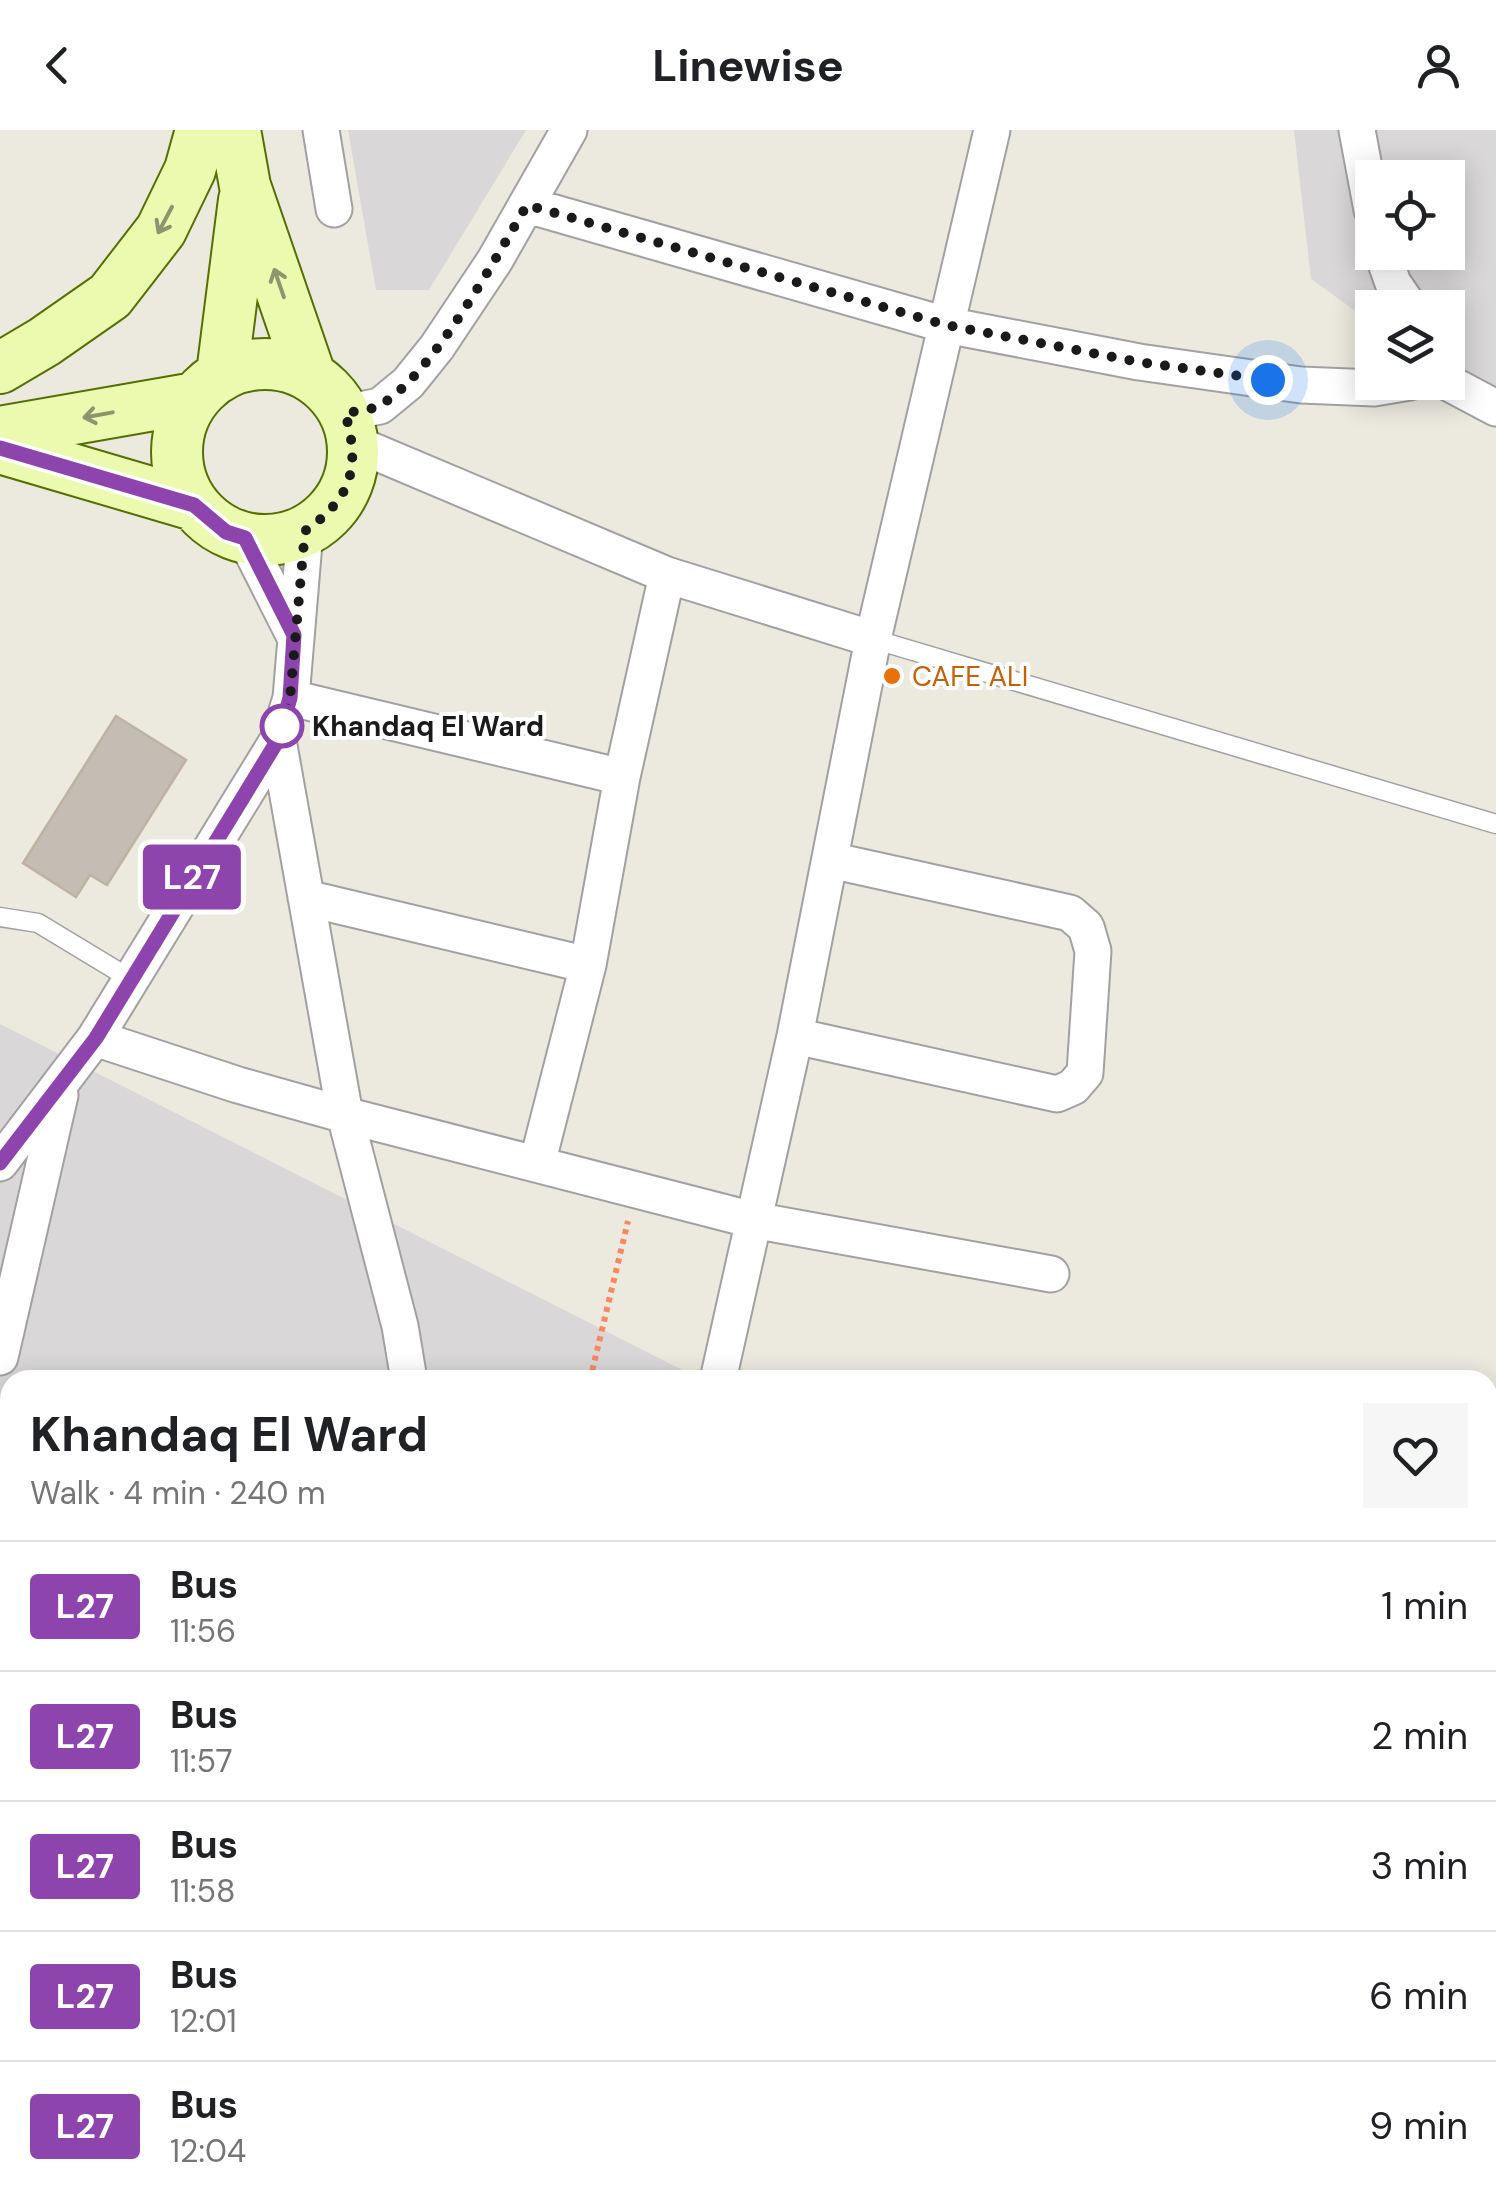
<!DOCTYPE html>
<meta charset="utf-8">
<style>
body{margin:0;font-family:"DM Sans",sans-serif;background:#f6f6f6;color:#202124;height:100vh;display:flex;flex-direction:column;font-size:38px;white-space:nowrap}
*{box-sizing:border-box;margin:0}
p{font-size:32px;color:#757577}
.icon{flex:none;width:55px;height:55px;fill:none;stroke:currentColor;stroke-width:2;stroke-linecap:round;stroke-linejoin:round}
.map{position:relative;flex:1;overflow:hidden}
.panel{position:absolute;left:0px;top:1240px;width:1498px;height:842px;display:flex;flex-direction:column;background:#fff;border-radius:30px 30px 0 0;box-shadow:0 5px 25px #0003}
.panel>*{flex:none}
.badge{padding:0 20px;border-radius:8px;font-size:35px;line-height:65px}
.tools{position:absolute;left:1355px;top:30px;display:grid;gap:20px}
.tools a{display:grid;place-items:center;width:110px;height:110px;border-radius:0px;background:#fff;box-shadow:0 5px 25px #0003;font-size:50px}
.you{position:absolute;width:50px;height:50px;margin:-25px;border:8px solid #fff;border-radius:50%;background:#1a73e8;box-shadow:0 0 0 15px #1a73e833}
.map>.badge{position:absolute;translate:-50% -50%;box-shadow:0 0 0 5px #fff}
.round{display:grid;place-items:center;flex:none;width:105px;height:105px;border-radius:0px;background:#f6f6f6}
.head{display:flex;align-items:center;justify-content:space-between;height:170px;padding:0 30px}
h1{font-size:48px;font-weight:700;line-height:75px}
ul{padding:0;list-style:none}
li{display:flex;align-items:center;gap:30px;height:130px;padding:0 30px;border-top:2px solid #e0e0e0}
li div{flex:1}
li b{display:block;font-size:38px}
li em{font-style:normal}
li .badge{min-width:110px;font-weight:700;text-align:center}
header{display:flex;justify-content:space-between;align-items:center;height:130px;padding:0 30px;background:#fff;font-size:45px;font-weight:700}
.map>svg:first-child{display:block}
</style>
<header><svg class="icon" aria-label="back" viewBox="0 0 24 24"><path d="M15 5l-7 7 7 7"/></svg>Linewise<svg class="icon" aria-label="person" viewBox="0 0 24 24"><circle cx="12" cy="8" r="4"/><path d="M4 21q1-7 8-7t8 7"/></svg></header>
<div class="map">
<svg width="1496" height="2081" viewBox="0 0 1496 2081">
<rect width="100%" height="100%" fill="#eceadf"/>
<!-- residential -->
<path fill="#d9d7d7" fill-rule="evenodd" d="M348 0H526L429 160H376Z
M1294 0H1496V283L1448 248V178H1372V193L1311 149ZM1372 48H1448V122H1372Z
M0 894 702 1250H10V2072H1488V1570L1496 1566V2081H0Z"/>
<!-- building -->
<path fill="#c4bdb3" stroke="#beb2a2" stroke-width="2.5" d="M116 586 186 630 107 755 90 745 76 767 23 733Z"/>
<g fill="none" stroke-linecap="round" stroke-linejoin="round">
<defs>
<path id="lane" d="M873 509 1496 694
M0 787 38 793 129 848"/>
<path id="street" d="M321 0 334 79
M1357 0 1372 80
M527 75 946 195 1139 232 1301 255 1374 258 1410 252
M1382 122 1393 153 1410 178
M1447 252 1496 278
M345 283 380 276 408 253 437 217 495 130 569 0
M354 313 667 445 873 509
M245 408 294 505
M291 568 622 647
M278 610 345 985 400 1196 409 1250
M306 768 588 835
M795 906 1057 964 1073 957 1085 943 1093 821 1086 797 1070 783 830 730
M95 908 238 955 345 985 753 1090 1051 1144
M0 1033 95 908 278 610 291 568 305 401
M537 1034 588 835 622 647 667 445
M0 1227 60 965
M718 1250 795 906 873 509 992 0
M1488 1588 1496 1584
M1488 1733 1496 1732
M0 1899 10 1905
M353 2072 371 2081
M481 2081V2072
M1101 2081 1108 2072"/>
<path id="secondary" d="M235 0 245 56 310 245
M177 322a88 88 0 1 1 176 0a88 88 0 1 1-176 0Z
M0 238 44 212 110 166 161 100 190 40 201 0
M222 244 244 70
M0 302 194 268
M0 318 194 375"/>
</defs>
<!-- lane casing -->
<use href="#lane" stroke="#a1a1a1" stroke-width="21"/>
<!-- street casing -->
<use href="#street" stroke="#a1a1a1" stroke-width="39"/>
<!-- secondary casing -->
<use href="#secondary" stroke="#556f03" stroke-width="54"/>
<!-- path -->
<path stroke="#fb8662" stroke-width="6" stroke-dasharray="5 5" stroke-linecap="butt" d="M590 1250 628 1091"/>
<!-- lane -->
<use href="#lane" stroke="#fff" stroke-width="18"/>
<!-- street -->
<use href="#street" stroke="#fff" stroke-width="35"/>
<!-- secondary -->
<use href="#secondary" stroke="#ecfab0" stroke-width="50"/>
</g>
<!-- one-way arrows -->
<defs><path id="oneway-shaft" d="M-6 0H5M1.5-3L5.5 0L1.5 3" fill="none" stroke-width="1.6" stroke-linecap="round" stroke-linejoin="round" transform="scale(2.5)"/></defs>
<g stroke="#8e956c">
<use href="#oneway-shaft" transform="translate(165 90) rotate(118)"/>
<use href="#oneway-shaft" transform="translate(279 153) rotate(-109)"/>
<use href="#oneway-shaft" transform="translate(98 285) rotate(170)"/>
</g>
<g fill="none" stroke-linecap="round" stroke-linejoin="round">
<defs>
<path id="line" d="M0 318 194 375 226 402 245 408 294 505 290 568 278 610 96 908 0 1033"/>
</defs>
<!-- line casing -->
<use href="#line" stroke="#fff" stroke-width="22"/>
<!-- line -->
<use href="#line" stroke="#8e44ad" stroke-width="15"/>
<!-- walk -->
<path stroke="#1a1a1a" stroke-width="10" stroke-dasharray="0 18" d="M282 596 290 568 305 401C352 368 361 337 345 283 357 281 373 280 382 274 434 242 495 129 527 75L946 195 1139 232 1268 250"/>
</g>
<!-- markers -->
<circle fill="#e8710a" stroke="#fff" stroke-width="4" cx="892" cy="546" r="10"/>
<circle fill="#fff" stroke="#8e44ad" stroke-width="5" cx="282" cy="596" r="20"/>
<g text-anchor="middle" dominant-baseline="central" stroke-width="8" stroke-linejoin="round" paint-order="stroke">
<!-- food labels -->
<g font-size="28" fill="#c56008" stroke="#fff" text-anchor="start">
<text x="912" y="546">CAFE ALI</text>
</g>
<!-- stop labels -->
<g font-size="28" font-weight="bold" fill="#1a1a1a" stroke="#fff" text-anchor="start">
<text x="312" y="596">Khandaq El Ward</text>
</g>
</g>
</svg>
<div class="tools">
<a><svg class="icon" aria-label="locate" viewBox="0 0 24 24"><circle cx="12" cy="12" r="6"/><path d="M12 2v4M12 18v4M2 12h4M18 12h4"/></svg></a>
<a><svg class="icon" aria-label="layers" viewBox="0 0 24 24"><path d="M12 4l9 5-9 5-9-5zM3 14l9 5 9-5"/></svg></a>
</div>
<div class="you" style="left:1268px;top:250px"></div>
<b class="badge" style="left:192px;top:747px;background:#8e44ad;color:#fff">L27</b>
<section class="panel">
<div class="head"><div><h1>Khandaq El Ward</h1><p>Walk · 4 min · 240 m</p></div><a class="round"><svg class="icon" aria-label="heart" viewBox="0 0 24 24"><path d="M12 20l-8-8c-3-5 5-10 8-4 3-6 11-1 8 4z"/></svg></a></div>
<ul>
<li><span class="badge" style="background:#8e44ad;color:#fff">L27</span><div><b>Bus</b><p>11:56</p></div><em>1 min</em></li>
<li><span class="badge" style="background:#8e44ad;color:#fff">L27</span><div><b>Bus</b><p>11:57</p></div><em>2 min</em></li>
<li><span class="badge" style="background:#8e44ad;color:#fff">L27</span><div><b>Bus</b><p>11:58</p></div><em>3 min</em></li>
<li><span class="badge" style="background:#8e44ad;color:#fff">L27</span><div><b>Bus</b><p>12:01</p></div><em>6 min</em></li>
<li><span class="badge" style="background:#8e44ad;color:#fff">L27</span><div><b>Bus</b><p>12:04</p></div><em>9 min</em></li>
</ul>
</section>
</div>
